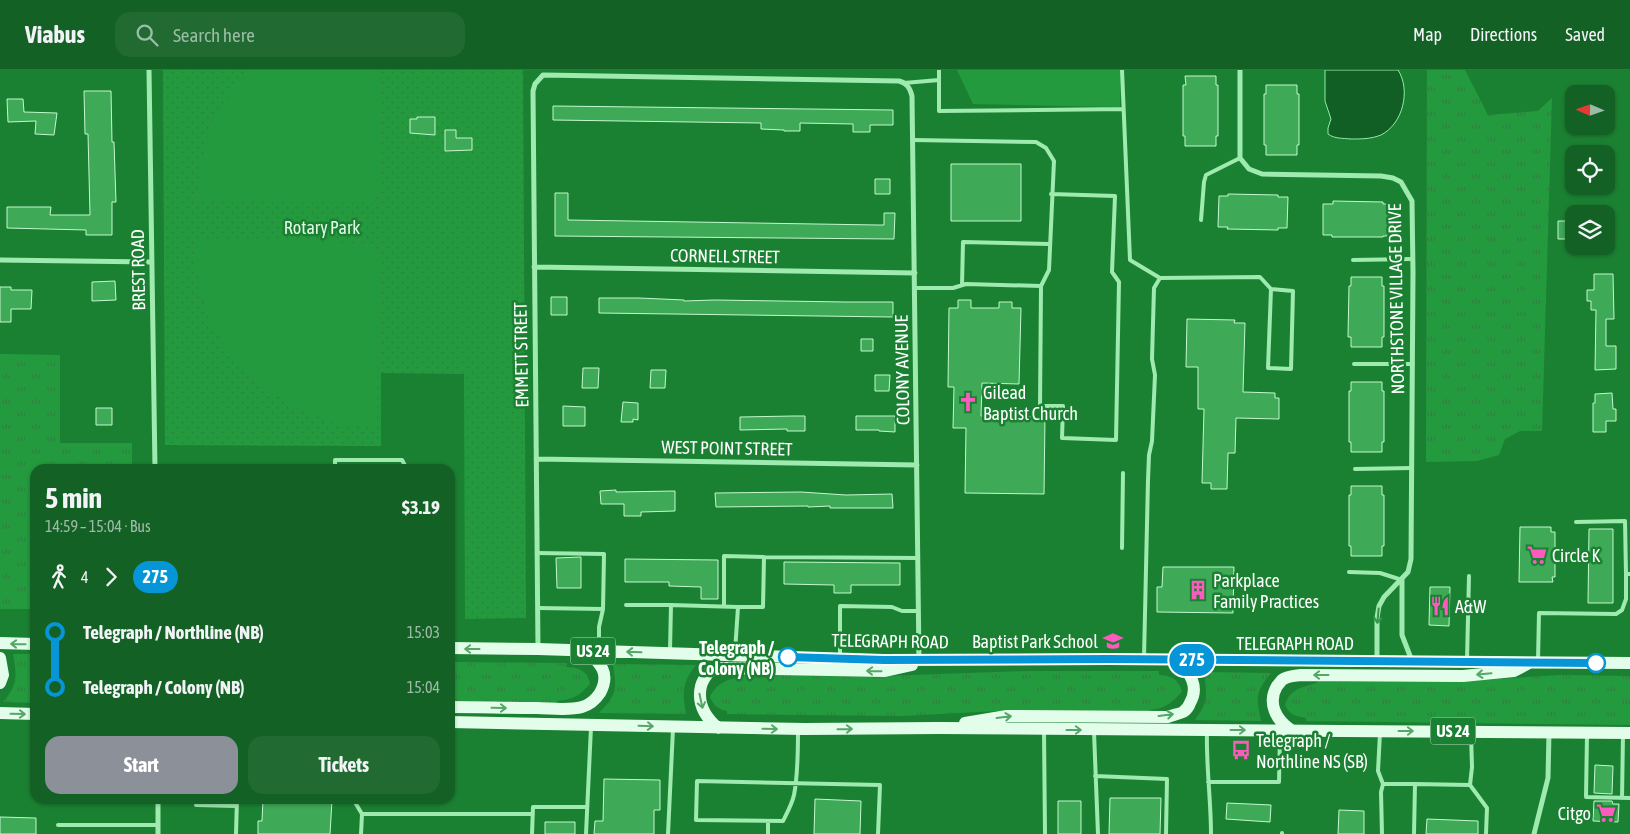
<!DOCTYPE html>
<meta charset="utf-8">
<style>
body{margin:0;font-family:"Asap Condensed",sans-serif;background:#216a32;color:#f1f3f6;height:100vh;display:flex;flex-direction:column;font-size:19px;white-space:nowrap}
*{box-sizing:border-box;margin:0}
p{font-size:16px;color:#9dbca7}
.icon{flex:none;width:28px;height:28px;fill:none;stroke:currentColor;stroke-width:2;stroke-linecap:round;stroke-linejoin:round}
.map{position:relative;flex:1;overflow:hidden}
.panel{position:absolute;left:30px;top:394px;width:425px;height:340px;display:flex;flex-direction:column;background:#146126;border-radius:15px;box-shadow:0 1px 4px #0004}
.panel>*{flex:none}
.badge{padding:0 10px;border-radius:16px;font-size:18px;line-height:32px}
.needle{width:32px;rotate:272deg}
.tools{position:absolute;left:1565px;top:15px;display:grid;gap:10px}
.tools a{display:grid;place-items:center;width:50px;height:50px;border-radius:10px;background:#146126;box-shadow:0 1px 4px #0004;font-size:25px}
.map>.badge{position:absolute;translate:-50% -50%;box-shadow:0 0 0 2px #fff}
.legs{display:flex;align-items:center;gap:8px;height:55px;padding:0 15px;font-size:16px}
.legs p{margin-inline-start:auto}
.head{display:flex;align-items:center;justify-content:space-between;height:85px;padding:0 15px}
h1{font-size:28px;font-weight:700;line-height:38px}
.button{display:flex;gap:10px;margin-top:auto;padding:10px 15px}
.button a{flex:1;height:58px;border-radius:15px;background:#8c9099;color:#fff;font-size:20px;font-weight:700;line-height:58px;text-align:center}
.button a+a{background:#216a32;color:#f1f3f6}
ul{padding:0 15px;list-style:none}
li{display:flex;align-items:center;gap:18px;height:55px;font-size:19px}
li i{display:grid;place-items:center;width:8px;height:100%;margin:0 6px;background:currentColor}
li i::after{content:'';width:12px;height:12px;margin:-6px;border:4px solid;border-radius:50%;background:#146126}
li p{margin-inline-start:auto}
li:first-child i{background:linear-gradient(#0000 50%,currentColor 0)}
li:last-child i{background:linear-gradient(currentColor 50%,#0000 0)}
header{display:flex;align-items:center;gap:30px;box-sizing:border-box;height:70px;padding:0 25px;background:#146126;border-bottom:1px solid #337543}
header strong{font-size:24px}
nav{display:flex;gap:28px;margin-inline-start:auto;font-size:18px}
.search{width:350px;height:45px;background:#216a32;display:flex;align-items:center;gap:12px;box-sizing:border-box;padding:0 18px;border-radius:15px;color:#9dbca7;font-size:19px}
.map>svg:first-child{display:block}
</style>
<header>
<strong>Viabus</strong>
<div class="search"><svg class="icon" aria-label="search" viewBox="0 0 24 24"><circle cx="10" cy="10" r="6"/><path d="M15 15l6 6"/></svg>Search here</div>
<nav><a>Map</a><a>Directions</a><a>Saved</a></nav>
</header>
<div class="map">
<svg width="1630" height="764" viewBox="0 0 1630 764">
<defs>
<pattern id="grass-tufts" width="24" height="20" patternUnits="userSpaceOnUse" patternTransform="scale(1.25)"><rect width="24" height="20" fill="#249a3e"/><path d="M3 7l-1-3M5 7V3M7 7l1-3M15 17l-1-3M17 17v-4M19 17l1-3" fill="none" stroke="#327f43"/></pattern>
<pattern id="park-dots" width="8" height="8" patternUnits="userSpaceOnUse" patternTransform="scale(1.25)"><rect width="8" height="8" fill="#249a3e"/><path d="M2 2h.1M6 6h.1" fill="none" stroke="#327f43" stroke-width="1.8" stroke-linecap="round"/></pattern>
</defs>
<rect width="100%" height="100%" fill="#1b8132"/>
<!-- grass -->
<path fill="url(#grass-tufts)" d="M1427 0H1465L1488 45 1538 41 1552 28 1542 361H1520L1505 369 1499 385 1477 391 1426 392Z
M0 284 60 285V373H132V399H35V467L31 468V539H0Z
M13 584H35V633L3 632C18 615 17 605 13 584Z
M450 592 567 593 566 597C579 597 588 601 590 614 579 626 574 629 557 631V634L450 632Z
M613 594 696 595C682 612 682 623 686 644L599 643C617 624 617 620 613 594Z
M1027 601H1159V605C1171 605 1179 610 1182 622 1171 633 1166 638 1150 640L1149 643 998 641 901 646 727 644V641C718 639 714 636 710 627 717 612 729 609 744 606V603L884 606Z
M1204 602 1271 603C1255 623 1256 626 1261 651L1195 650C1209 630 1207 626 1204 602Z
M1560 605 1630 606V655L1306 651V648C1296 646 1289 645 1285 635 1290 619 1302 617 1317 613V610L1468 611Z"/>
<!-- park -->
<path fill="url(#park-dots)" d="M163 0H523L526 548 465 549 464 304 381 303V376L165 375Z"/>
<!-- pitch -->
<path fill="#249a3e" d="M250 0H381L380 121 373 133 196 132C200 106 203 74 213 51 222 32 237 15 250 0Z
M957 0H1121L1120 37 973 34Z
M197 170 369 173 379 183 377 358C363 356 348 356 335 353 285 338 239 306 214 259 205 242 200 220 197 201 196 191 197 180 197 170Z"/>
<!-- water -->
<path fill="#115f24" stroke="#91eca4" d="M1325 0H1398C1411 20 1403 54 1381 65 1371 69 1361 69 1351 69 1342 68 1335 69 1328 64V58L1331 49 1325 31Z"/>
<!-- building -->
<path fill="#3ea957" stroke="#c3f8ce" d="M1185 6H1216V15H1218V66H1216V76H1185V66H1183V15H1186Z
M1266 15H1297V24H1299V75H1297V85H1266V75H1264V24H1266Z
M84 21H111L112 72H114L116 132H112V165H86V160L7 158V137H51L50 145H90L88 64H85Z
M7 29H23L24 42 57 43 54 65 35 64 36 51 8 52Z
M553 36 893 40V55H870V62H853V54L800 53V61H784V60L761 59V53L553 50Z
M417 47H435V65L410 63V49H417Z
M445 60H456V68H472V80L445 81Z
M951 94H1021V151H951Z
M875 109H890V124H875Z
M555 123H568V150L878 155H884V143H895L894 169 555 166Z
M1228 124 1278 125V127H1288L1287 158H1278V160L1227 159 1228 157H1218L1219 126H1228Z
M1333 131 1383 132V134H1392V166H1383V167H1332V165H1323V134H1333Z
M1558 151H1574V169H1558Z
M1594 204H1613L1614 249H1606V276H1616V299L1595 300 1596 240H1591V231H1587V220H1594Z
M1351 207H1382V216H1384V267H1382V277H1351V267H1348L1349 216H1351Z
M115 211 116 230 92 231V212Z
M0 217H11V220H32L31 239H11V252H0Z
M551 227H567V245H551Z
M599 228H639L684 230V231L714 230 846 232H893V247L599 243Z
M958 230H971V238H999V232H1012V238H1021L1019 314 982 313 981 346 1045 347 1044 424 965 423 966 358H953L954 317H948L949 238H958Z
M1187 249 1235 250 1234 253H1245L1243 322 1275 323V328H1279V349L1236 348 1235 383H1228L1227 419H1211V413H1202L1204 339H1198V297H1186Z
M861 269H873V281H861Z
M583 298H599L598 318H582Z
M651 300H666L665 318H650Z
M875 305H890L889 321H875Z
M1351 312H1382V321H1384V372H1382V382H1351V372H1349V321H1351Z
M1612 323 1613 339H1616V351H1606V362H1593V333H1595V324Z
M623 332 638 333V350L633 349V352H621Z
M563 336 585 337V356H563Z
M96 338H112V355H96Z
M794 346H805V361H787V359L740 360V347Z
M856 346H895V362L879 361V360H856Z
M1351 416H1382V425H1384V476H1382V486H1351V476H1349V425H1351Z
M616 420V422L675 421V441L641 442V446H624V434H601L600 421Z
M801 422 846 425 892 424 893 438H830V436L808 437V436L716 437 715 423Z
M1520 457H1551V462H1555V507H1552L1553 512H1519Z
M1589 459H1613V533H1588Z
M581 487V518H557L556 488Z
M625 489 718 490V529H701V517L669 516V512H625Z
M784 492 900 493V515H851V523H834V515L784 514Z
M1163 497H1234L1233 543 1157 542V517H1162Z
M1430 517H1450L1449 556 1429 555Z
M1595 695 1613 696 1612 724 1594 723Z
M604 709 660 710V740H654V764H594L595 751H603Z
M1110 728H1161L1160 764H1109Z
M263 729 332 730 330 764H258V751H262Z
M815 729 861 731 860 764H814Z
M1058 731H1081V764H1058Z
M1594 731H1612L1613 734H1619L1618 752 1593 751Z
M1227 733 1271 735 1270 752 1226 749Z
M1339 740 1364 741V764H1338Z
M0 747 36 748V764H0Z
M1427 749 1478 751V764H1426Z
M545 752H575V764H545Z"/>
<g fill="none" stroke-linecap="round" stroke-linejoin="round">
<!-- lane -->
<path stroke="#9eeaaf" stroke-width="4" d="M939 0V41L1123 39
M1122 0 1130 190 1160 208
M904 13 939 10
M913 70 1036 72 1046 78 1054 91 1049 200 1041 216
M1201 150 1204 112 1206 105 1240 88
M1353 190 1412 189
M962 215 963 172 1049 174
M915 218H953L966 214 1041 216 1040 336H1063L1062 368 1116 370 1119 212 1112 202 1115 126 1051 124
M1354 294H1412
M335 399V390H402L407 399
M1355 399 1411 398
M1576 452 1625 451 1626 504
M1122 478 1123 403
M537 483 604 484 603 539
M764 487 918 488
M1349 502 1380 503 1402 510
M626 535H671
M724 536V486L764 487 763 537H738
M538 538 603 539 599 557V579
M670 580 671 535 738 537 735 582
M840 586V536L892 537 902 541H918
M1144 588 1148 410 1149 385 1152 371 1155 305 1152 289 1154 218 1160 208 1260 207 1271 219 1268 298 1291 299 1293 221 1271 219
M1467 590 1469 506
M1538 590 1539 543 1616 544 1622 540 1626 529V504H1630
M798 661C798 682 798 705 794 725 792 734 787 743 783 751L696 750 697 711 880 715 878 764
M1044 662 1045 764
M1094 662 1098 764
M1207 662C1206 696 1211 730 1211 764
M1380 663 1378 701 1383 714
M1471 664 1472 697 1470 715 1487 738 1486 764
M1587 665 1586 727 1630 728
M1095 706 1167 709 1166 764
M1208 712H1279L1280 663
M1622 728 1623 665
M353 729 362 744 361 764
M196 735 237 736
M362 744H533
M58 755H158
M236 764 237 729
M532 764 533 737H586
M586 764 591 657
M668 764 673 659
M768 764V751
M1282 764V763
M1382 764 1381 722 1383 714H1415
M1414 764 1415 714 1470 715"/>
<!-- street -->
<path stroke="#9eeaaf" stroke-width="5" d="M149 0 155 399
M1240 0V88L1249 99 1262 104 1381 106 1393 108 1401 112 1412 131 1413 202 1411 489 1408 502 1384 527 1379 536 1377 548V591
M0 190 151 192
M534 197 915 203
M536 389 917 395
M1402 510V565L1412 591
M538 579 533 21 535 14 543 5 899 11C907 13 910 18 912 26L919 590
M158 764V729
M1534 764 1548 708 1549 663"/>
<!-- primary -->
<path stroke="#e2feea" stroke-width="12" d="M0 573 35 574
M450 578 538 579 884 590 1109 589 1630 593
M0 588 3 605 0 613
M450 637C479 637 507 638 536 638 550 638 568 641 582 637 589 635 596 629 600 623 611 603 600 593 586 580
M0 643 35 644
M450 652 804 659 939 658 1630 663
M965 653 1007 646 1168 647C1172 645 1179 644 1183 642 1186 640 1189 636 1190 633 1200 616 1189 602 1178 590
M718 658C705 647 697 633 701 616 702 612 706 605 709 602 712 600 717 599 721 598L885 601 912 595
M1291 660C1276 650 1267 633 1277 616 1278 615 1281 611 1282 610 1287 606 1295 606 1301 605L1463 606 1514 601 1529 593"/>
</g>
<!-- one-way arrows -->
<defs><path id="oneway-shaft" d="M-6 0H5M1.5-3L5.5 0L1.5 3" fill="none" stroke-width="1.6" stroke-linecap="round" stroke-linejoin="round" transform="scale(1.25)"/></defs>
<use stroke="#35964b" href="#oneway-shaft" transform="translate(1378 546) rotate(95)"/>
<g stroke="#57a669">
<use href="#oneway-shaft" transform="translate(18 574) rotate(-179)"/>
<use href="#oneway-shaft" transform="translate(472 579) rotate(-180)"/>
<use href="#oneway-shaft" transform="translate(634 582) rotate(-178)"/>
<use href="#oneway-shaft" transform="translate(874 601) rotate(-179)"/>
<use href="#oneway-shaft" transform="translate(1484 604) rotate(175)"/>
<use href="#oneway-shaft" transform="translate(1321 605) rotate(-180)"/>
<use href="#oneway-shaft" transform="translate(701 631) rotate(78)"/>
<use href="#oneway-shaft" transform="translate(499 638) rotate(1)"/>
<use href="#oneway-shaft" transform="translate(18 644) rotate(1)"/>
<use href="#oneway-shaft" transform="translate(1166 645) rotate(-7)"/>
<use href="#oneway-shaft" transform="translate(1004 647) rotate(-7)"/>
<use href="#oneway-shaft" transform="translate(646 656) rotate(2)"/>
<use href="#oneway-shaft" transform="translate(770 659) rotate(1)"/>
<use href="#oneway-shaft" transform="translate(845 659) rotate(-1)"/>
<use href="#oneway-shaft" transform="translate(1074 660)"/>
<use href="#oneway-shaft" transform="translate(1238 660)"/>
<use href="#oneway-shaft" transform="translate(1406 661)"/>
</g>
<g fill="none" stroke-linecap="round" stroke-linejoin="round">
<defs>
<path id="line-1" d="M788 587 884 590 1109 589 1596 593"/>
</defs>
<!-- line-1 casing -->
<use href="#line-1" stroke="#fff" stroke-width="11"/>
<!-- line-1 -->
<use href="#line-1" stroke="#0696d7" stroke-width="8"/>
</g>
<!-- icons -->
<defs>
<symbol id="church-bare" viewBox="-9 -9 18 18"><path d="M-1.2-6h2.4v3.5h3.3v2.4h-3.3V6h-2.4V-.1h-3.3v-2.4h3.3Z" fill="#fc5abe" stroke="#1b8132" stroke-width="2.5" paint-order="stroke"/></symbol>
<symbol id="supermarket-bare" viewBox="-9 -9 18 18"><path d="M-6-5.5h2.5l.6 2H6L4.5 2H-2.5L-4.4-4H-6ZM-1.5 3.2a1.3 1.3 0 1 0 .1 0ZM3 3.2a1.3 1.3 0 1 0 .1 0Z" fill="#fc5abe" stroke="#1b8132" stroke-width="2.5" paint-order="stroke"/></symbol>
<symbol id="building-bare" viewBox="-9 -9 18 18"><path d="M-4-6H4V6H1V3H-1V6H-4ZM-2.5-4.3h1.7v1.8h-1.7ZM.8-4.3h1.7v1.8H.8ZM-2.5-1h1.7V.8h-1.7ZM.8-1h1.7V.8H.8Z" fill="#fc5abe" stroke="#1b8132" stroke-width="2.5" paint-order="stroke"/></symbol>
<symbol id="restaurant-bare" viewBox="-9 -9 18 18"><path d="M-5-6h1v4h1v-4h1v4h1v-4h1v5L-1.5 .5V6h-2V.5L-5-1ZM5-6V6H3V1.5H1.5Q1.5-4 5-6Z" fill="#fc5abe" stroke="#1b8132" stroke-width="2.5" paint-order="stroke"/></symbol>
<symbol id="school-bare" viewBox="-9 -9 18 18"><path d="M0-5L7-2L0 1L-7-2ZM-4 1L0 2.5L4 1V4Q0 6-4 4Z" fill="#fc5abe" stroke="#1b8132" stroke-width="2.5" paint-order="stroke"/></symbol>
<symbol id="bus-bare" viewBox="-9 -9 18 18"><path d="M-5-6H5V4H4V6H2V4H-2V6H-4V4H-5ZM-3.5-4V0h7V-4ZM-3.5 1.2v1.5H-2V1.2ZM2 1.2v1.5H3.5V1.2Z" fill="#fc5abe" stroke="#1b8132" stroke-width="2.5" paint-order="stroke"/></symbol>
</defs>
<g fill-rule="evenodd">
<use href="#church-bare" x="954" y="318" width="28" height="28"/>
<use href="#supermarket-bare" x="1523" y="471" width="28" height="28"/>
<use href="#building-bare" x="1184" y="506" width="28" height="28"/>
<use href="#restaurant-bare" x="1426" y="522" width="28" height="28"/>
<use href="#school-bare" x="1099" y="557" width="28" height="28"/>
<use href="#bus-bare" x="1227" y="666" width="28" height="28"/>
<use href="#supermarket-bare" x="1592" y="729" width="28" height="28"/>
</g>
<!-- markers -->
<g fill="#fff" stroke="#0696d7" stroke-width="2.5">
<circle cx="788" cy="587" r="9"/>
<circle cx="1596" cy="593" r="9"/>
</g>
<g text-anchor="middle" dominant-baseline="central" stroke-width="5" stroke-linejoin="round" paint-order="stroke">
<!-- shield labels -->
<g fill="#1b8132" stroke="#bbd9c2" stroke-width="1">
<rect x="570.5" y="567.5" width="45" height="27" rx="4"/>
<rect x="1430.5" y="647.5" width="45" height="27" rx="4"/>
</g>
<g font-size="16" font-weight="bold" fill="#fff">
<text x="593" y="581">US 24</text>
<text x="1453" y="661">US 24</text>
</g>
<!-- park labels -->
<g font-size="18" fill="#e1fce6" stroke="#1b8132">
<text x="322" y="157">Rotary Park</text>
</g>
<!-- street labels -->
<g font-size="18" fill="#fff" stroke="#1b8132">
<text transform="translate(725 186) rotate(1)">CORNELL STREET</text>
<text transform="translate(138 200) rotate(-91)">BREST ROAD</text>
<text transform="translate(1396 229) rotate(-91)">NORTHSTONE VILLAGE DRIVE</text>
<text transform="translate(521 285) rotate(-91)">EMMETT STREET</text>
<text transform="translate(902 300) rotate(-91)">COLONY AVENUE</text>
<text transform="translate(727 378) rotate(1)">WEST POINT STREET</text>
<text transform="translate(890 571) rotate(1)">TELEGRAPH ROAD</text>
<text x="1295" y="573">TELEGRAPH ROAD</text>
</g>
<!-- poi labels -->
<g font-size="18" fill="#fff" stroke="#1b8132" text-anchor="start">
<text x="983" y="322">Gilead<tspan x="983" dy="21">Baptist Church</tspan></text>
<text x="1552" y="485">Circle K</text>
<text x="1213" y="510">Parkplace<tspan x="1213" dy="21">Family Practices</tspan></text>
<text x="1455" y="536">A&amp;W</text>
<text x="1098" y="571" text-anchor="end">Baptist Park School</text>
<text x="1256" y="670">Telegraph /<tspan x="1256" dy="21">Northline NS (SB)</tspan></text>
<text x="1591" y="743" text-anchor="end">Citgo</text>
</g>
<!-- stop labels -->
<g font-size="18" font-weight="bold" fill="#fff" stroke="#1b8132" text-anchor="end">
<text x="774" y="577">Telegraph /<tspan x="774" dy="21">Colony (NB)</tspan></text>
</g>
</g>
</svg>
<div class="tools">
<a><svg class="needle" viewBox="-14 -14 28 28"><path d="M0-13l5 13h-10z" fill="#e53935"/><path d="M0 13l5-13h-10z" fill="#9dbca7"/></svg></a>
<a><svg class="icon" aria-label="locate" viewBox="0 0 24 24"><circle cx="12" cy="12" r="6"/><path d="M12 2v4M12 18v4M2 12h4M18 12h4"/></svg></a>
<a><svg class="icon" aria-label="layers" viewBox="0 0 24 24"><path d="M12 4l9 5-9 5-9-5zM3 14l9 5 9-5"/></svg></a>
</div>
<b class="badge" style="left:1192px;top:590px;background:#0696d7;color:#fff">275</b>
<section class="panel">
<div class="head"><div><h1>5 min</h1><p>14:59 – 15:04 · Bus</p></div><b>$3.19</b></div>
<div class="legs"><svg class="icon" aria-label="walk" viewBox="0 0 24 24"><circle cx="13" cy="4" r="2"/><path d="M13 8l-2 6 4 7M11 14l-3 7M7 12l3-4h3l4 4"/></svg>4<svg class="icon" aria-label="forward" viewBox="0 0 24 24"><path d="M9 5l7 7-7 7"/></svg><b class="badge" style="background:#0696d7;color:#fff">275</b></div>
<ul>
<li><i style="color:#0696d7"></i><b>Telegraph / Northline (NB)</b><p>15:03</p></li>
<li><i style="color:#0696d7"></i><b>Telegraph / Colony (NB)</b><p>15:04</p></li>
</ul>
<div class="button"><a>Start</a><a>Tickets</a></div>
</section>
</div>
